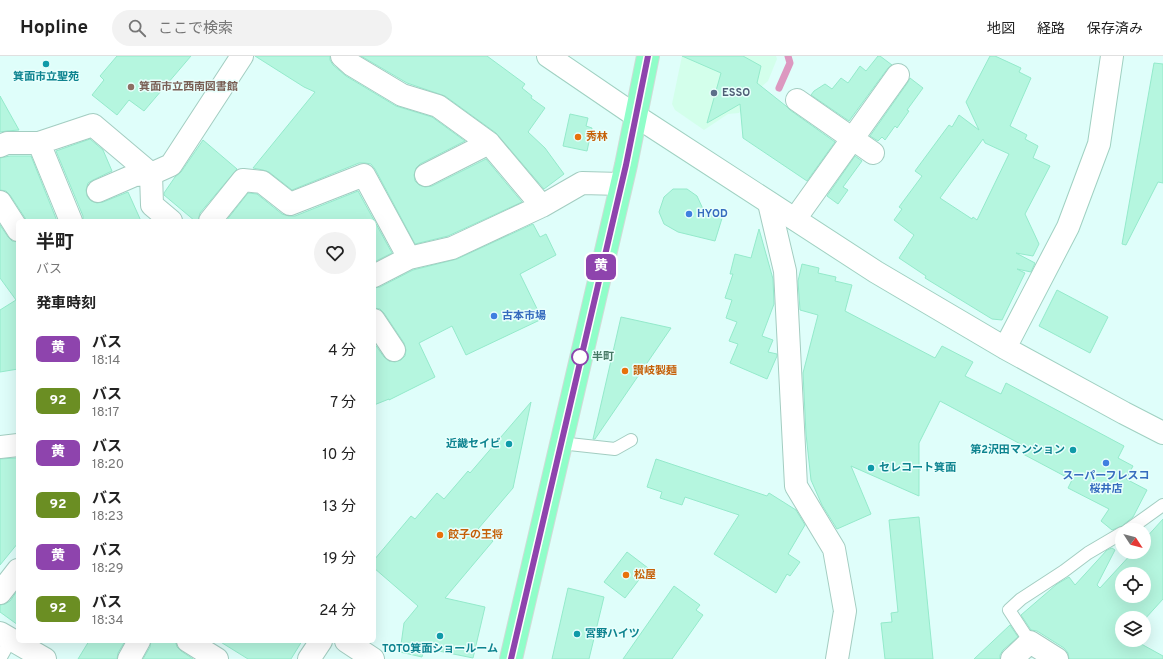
<!DOCTYPE html>
<html lang="ja">
<meta charset="utf-8">
<style>
body{margin:0;font-family:Overpass,"Noto Sans JP",sans-serif;background:#f2f2f2;color:#222;height:100vh;display:flex;flex-direction:column;font-size:15px;white-space:nowrap}
*{box-sizing:border-box;margin:0}
p{font-size:13px;color:#767676}
.icon{flex:none;width:22px;height:22px;fill:none;stroke:currentColor;stroke-width:2;stroke-linecap:round;stroke-linejoin:round}
.map{position:relative;flex:1;overflow:hidden}
.panel{position:absolute;left:16px;top:163px;width:360px;height:424px;display:flex;flex-direction:column;background:#fff;border-radius:6px;box-shadow:0 4px 16px #0002}
.panel>*{flex:none}
.badge{padding:0 8px;border-radius:6px;font-size:14px;line-height:26px}
.needle{width:26px;rotate:126deg}
.buttons{position:absolute;left:1115px;top:467px;display:grid;gap:8px}
.buttons a{display:grid;place-items:center;width:36px;height:36px;border-radius:50%;background:#fff;box-shadow:0 4px 16px #0002;font-size:20px}
.map>.badge{position:absolute;translate:-50% -50%;box-shadow:0 0 0 2px #fff}
h2{padding:0 20px;font-size:15px;line-height:36px}
.round{display:grid;place-items:center;flex:none;width:42px;height:42px;border-radius:21px;background:#f2f2f2}
.overview{display:flex;align-items:center;justify-content:space-between;height:68px;padding:0 20px}
h1{font-size:19px;font-weight:700;line-height:30px}
ul{padding:0;list-style:none}
li{display:flex;align-items:center;gap:12px;height:52px;padding:0 20px}
li div{flex:1}
li b{display:block;font-size:15px}
li em{font-style:normal}
li .badge{min-width:44px;font-weight:700;text-align:center}
header{display:flex;align-items:center;gap:24px;box-sizing:border-box;height:56px;padding:0 20px;background:#fff;border-bottom:1px solid #e0e0e0}
header strong{font-size:19px}
nav{display:flex;gap:22px;margin-inline-start:auto;font-size:14px}
.search{width:280px;height:36px;background:#f2f2f2;display:flex;align-items:center;gap:10px;box-sizing:border-box;padding:0 14px;border-radius:22px;color:#767676;font-size:15px}
.map>svg:first-child{display:block}
</style>
<header>
<strong>Hopline</strong>
<div class="search"><svg class="icon" aria-label="search" viewBox="0 0 24 24"><circle cx="10" cy="10" r="6"/><path d="M15 15l6 6"/></svg>ここで検索</div>
<nav><a>地図</a><a>経路</a><a>保存済み</a></nav>
</header>
<div class="map">
<svg width="1163" height="603" viewBox="0 0 1163 603">
<rect width="100%" height="100%" fill="#dffefa"/>
<!-- commercial -->
<path fill="#d3ffeb" d="M682 0H776L777 3 768 25 747 43 739 57 728 58 704 74 675 54 672 48Z"/>
<g fill="none" stroke-linecap="round" stroke-linejoin="round">
<!-- stream -->
<path stroke="#dc98c0" stroke-width="7" d="M779 32 790 7 788 0"/>
</g>
<!-- building -->
<path fill="#b5f6df" stroke="#94eacb" fill-rule="evenodd" d="M117 0H191L144 55 129 44 117 59 92 39 104 24 100 20Z
M255 0H330V4L333 9 346 20 396 50 432 61 465 85 420 108 416 112 414 119 415 125 419 129 425 131 432 130 486 103 522 146 448 180 415 188 375 113 371 108 365 107H359L292 134 269 116 263 114 253 112 315 36 304 31Z
M361 0H487L525 28 522 32 532 40 531 42 545 52 528 76 545 92 564 118 544 133 496 77 445 40 407 27Z
M682 0H743L761 10 757 27 786 50 790 54 835 86 807 125 743 82 740 48 707 67 721 17Z
M878 0H880L892 9 888 12 849 65 811 39 814 35 825 28 832 33 841 22 848 27 860 10 866 15Z
M990 0H995L1021 12 1019 16 1031 22 1010 70 1027 79 1025 83 1038 90 1033 102 1050 110 1025 158 1039 188 1033 200 1016 197 1035 207 1031 216 1017 213 1025 217 1002 264 992 263 925 222 926 220 899 202 914 179 894 164 902 153 899 151 922 120 915 115 949 69 952 71 959 59 979 74 966 46ZM983 83 985 87 1009 98 977 164 973 161 972 163 940 142Z
M1154 7 1163 8V127L1158 126 1126 189 1122 188Z
M910 22 923 32 907 54 909 55 897 72 895 70 885 84 882 81 878 85 870 80 908 26Z
M0 40 19 74 7 75 0 76Z
M570 58 588 62 586 70 592 72 587 95 563 90Z
M90 83 103 94 112 115 93 124 88 127 86 134 87 140 91 145 97 147 103 146 128 136 141 165H83V160L56 95Z
M203 84 237 113 200 157 198 165H195L164 139V137L175 121 181 116Z
M10 100H31L57 165H27L10 139 6 135 0 134V102Z
M855 100 862 105 843 131 848 134 838 148 827 140Z
M673 133H687L697 140 703 153 723 159 715 185 678 176 664 168 659 156 664 141Z
M358 135 392 197 374 206V165H226L248 137 257 138 282 158 289 160H295Z
M533 168 540 181 546 178 556 199 520 218 542 263 466 299 452 270 419 287 435 321 389 344V343L374 349V287L384 301 389 305 395 306 401 304 405 300 406 294 404 287 384 257 380 253 374 252V232L380 231 413 214 457 203Z
M0 169 8 181 12 185 18 186V313L0 316V254L16 244 0 222Z
M759 173 773 223 774 248 762 280 773 284 768 296 777 298V300L767 323 730 307 738 288 729 285 737 266 726 262 732 244 725 242 733 218H730L735 198 751 202Z
M802 208 819 212 818 217 836 221 835 225 852 229 845 255 935 302 942 290 973 306 965 320 1001 338 1006 327 1124 390 1118 402 1133 410 1126 423 1147 434 1133 461 1122 470 1112 474 1101 465 1109 453 1068 432 1072 424 1023 398 1026 391 940 345 919 387V440L851 410 871 458 837 473 822 449 811 424 806 378 803 317 818 259 800 254 798 225Z
M1057 234 1108 261 1090 297 1039 270Z
M621 261 671 272 595 383H593Z
M531 346 513 432 478 473 493 485 445 542 485 551 473 602 424 592 422 601 400 596 404 567 418 550 374 512V504L411 460 415 463 437 437 444 443 468 415 470 417Z
M16 402 18 403V487L0 509V403Z
M656 403 767 440 769 437 796 454 805 469 788 498 800 506 790 520 787 518 776 537 714 498 739 459 685 441 682 449 660 442 662 436 647 431Z
M919 461 933 603H885L881 567 892 566 891 557 898 556 889 464Z
M1163 463V543L1144 564V562H1122V584H1134L1163 600V603H1069L1068 597 1064 592 1037 575 1031 574 1021 559 1057 528 1069 521 1075 529 1107 494 1112 492 1115 494 1097 529 1100 532 1133 496H1144V484ZM1122 518H1144V540H1122Z
M627 496 648 512 625 542 604 526Z
M674 530 700 549 696 554 703 559 672 603H623Z
M568 532 604 541 589 603H552Z
M17 535 18 536V569L0 556V549L5 548 10 545Z
M1010 569 1018 581 1003 594 1000 599V603H974Z
M89 585H125L118 597 117 603H78Z
M151 585H172L176 587 177 591 181 595 193 603H143L150 591Z
M219 585H302L291 603H248Z"/>
<g fill="none" stroke-linecap="round" stroke-linejoin="round">
<defs>
<path id="lane" d="M560 387 615 393 631 384
M1128 474 1163 449
M1030 586 1009 554 1021 543 1064 515 1088 497 1122 477
M0 603 11 583"/>
<path id="street" d="M342 0 352 9 402 39 438 50 489 87 542 150
M797 44 873 97
M39 87 71 165
M0 90 7 87H39L93 69 151 118 152 149 171 165
M426 119 489 87
M98 135 135 119 151 118 171 109 242 0
M0 146 18 174
M769 147 785 215 796 430 834 493 845 555 837 603
M795 163 898 19
M210 165 243 124 262 126 290 148 364 119 409 202
M374 220 409 202 452 192 542 150 582 127 621 128
M374 264 394 294
M0 391 18 389
M0 537 18 514
M0 577 45 603
M188 585 217 603
M346 585 373 603
M129 603 139 585
M309 603 321 585
M1012 603 1030 586 1057 603"/>
<path id="secondary" d="M548 0 636 60 876 216 1005 292 1124 357 1163 377
M1005 292 1068 171 1099 88 1112 0"/>
<path id="highway" d="M511 603 626 109 648 0"/>
</defs>
<!-- lane casing -->
<use href="#lane" stroke="#a3cdc1" stroke-width="14"/>
<!-- street casing -->
<use href="#street" stroke="#a3cdc1" stroke-width="24"/>
<!-- secondary casing -->
<use href="#secondary" stroke="#a0d1c2" stroke-width="24"/>
<!-- highway casing -->
<use href="#highway" stroke="#cfdcd6" stroke-width="24"/>
<!-- lane -->
<use href="#lane" stroke="#fff" stroke-width="12"/>
<!-- street -->
<use href="#street" stroke="#fff" stroke-width="22"/>
<!-- secondary -->
<use href="#secondary" stroke="#fff" stroke-width="22"/>
<!-- highway -->
<use href="#highway" stroke="#90fec9" stroke-width="22"/>
</g>
<g fill="none" stroke-linecap="round" stroke-linejoin="round">
<defs>
<path id="line" d="M511 603 626 109 648 0"/>
</defs>
<!-- line casing -->
<use href="#line" stroke="#fff" stroke-width="9"/>
<!-- line -->
<use href="#line" stroke="#8e44ad" stroke-width="6"/>
</g>
<!-- markers -->
<g fill="#0f9aa8" stroke="#e8fffc" stroke-width="1.5">
<circle cx="46" cy="8" r="4"/>
<circle cx="509" cy="388" r="4"/>
<circle cx="1073" cy="394" r="4"/>
<circle cx="871" cy="412" r="4"/>
<circle cx="577" cy="578" r="4"/>
<circle cx="440" cy="580" r="4"/>
</g>
<circle fill="#8d6e63" stroke="#e8fffc" stroke-width="1.5" cx="131" cy="31" r="4"/>
<circle fill="#5c6f8a" stroke="#e8fffc" stroke-width="1.5" cx="714" cy="37" r="4"/>
<g fill="#e8710a" stroke="#e8fffc" stroke-width="1.5">
<circle cx="578" cy="81" r="4"/>
<circle cx="625" cy="315" r="4"/>
<circle cx="440" cy="479" r="4"/>
<circle cx="626" cy="519" r="4"/>
</g>
<g fill="#3f7fe0" stroke="#e8fffc" stroke-width="1.5">
<circle cx="689" cy="158" r="4"/>
<circle cx="494" cy="260" r="4"/>
<circle cx="1106" cy="407" r="4"/>
</g>
<circle fill="#fff" stroke="#8e44ad" stroke-width="2" cx="580" cy="301" r="8"/>
<g text-anchor="middle" dominant-baseline="central" stroke-width="3" stroke-linejoin="round" paint-order="stroke">
<!-- culture labels -->
<g font-size="11" font-weight="bold" fill="#0d838f" stroke="#e8fffc">
<text x="46" y="21">箕面市立聖苑</text>
<text x="501" y="388" text-anchor="end">近畿セイビ</text>
<text x="1065" y="394" text-anchor="end">第2沢田マンション</text>
<text x="879" y="412" text-anchor="start">セレコート箕面</text>
<text x="585" y="578" text-anchor="start">宮野ハイツ</text>
<text x="440" y="593">TOTO箕面ショールーム</text>
</g>
<!-- education labels -->
<g font-size="11" font-weight="bold" fill="#785e54" stroke="#e8fffc" text-anchor="start">
<text x="139" y="31">箕面市立西南図書館</text>
</g>
<!-- service labels -->
<g font-size="11" font-weight="bold" fill="#4e5e75" stroke="#e8fffc" text-anchor="start">
<text x="722" y="37">ESSO</text>
</g>
<!-- food labels -->
<g font-size="11" font-weight="bold" fill="#c56008" stroke="#e8fffc" text-anchor="start">
<text x="586" y="81">秀林</text>
<text x="633" y="315">讃岐製麺</text>
<text x="448" y="479">餃子の王将</text>
<text x="634" y="519">松屋</text>
</g>
<!-- shop labels -->
<g font-size="11" font-weight="bold" fill="#366cbe" stroke="#e8fffc" text-anchor="start">
<text x="697" y="158">HYOD</text>
<text x="502" y="260">古本市場</text>
<text x="1106" y="420" text-anchor="middle">スーパーフレスコ<tspan x="1106" dy="13">桜井店</tspan></text>
</g>
<!-- stop labels -->
<g font-size="11" font-weight="bold" fill="#457763" stroke="#e8fffc" text-anchor="start">
<text x="592" y="301">半町</text>
</g>
</g>
</svg>
<div class="buttons">
<a><svg class="needle" viewBox="-14 -14 28 28"><path d="M0-13l5 13h-10z" fill="#e53935"/><path d="M0 13l5-13h-10z" fill="#767676"/></svg></a>
<a><svg class="icon" aria-label="locate" viewBox="0 0 24 24"><circle cx="12" cy="12" r="6"/><path d="M12 2v4M12 18v4M2 12h4M18 12h4"/></svg></a>
<a><svg class="icon" aria-label="layers" viewBox="0 0 24 24"><path d="M12 4l9 5-9 5-9-5zM3 14l9 5 9-5"/></svg></a>
</div>
<b class="badge" style="left:601px;top:211px;background:#8e44ad;color:#fff">黄</b>
<section class="panel">
<div class="overview"><div><h1>半町</h1><p>バス</p></div><a class="round"><svg class="icon" aria-label="heart" viewBox="0 0 24 24"><path d="M12 20l-8-8c-3-5 5-10 8-4 3-6 11-1 8 4z"/></svg></a></div>
<h2>発車時刻</h2>
<ul>
<li><span class="badge" style="background:#8e44ad;color:#fff">黄</span><div><b>バス</b><p>18:14</p></div><em>4 分</em></li>
<li><span class="badge" style="background:#6b8e23;color:#fff">92</span><div><b>バス</b><p>18:17</p></div><em>7 分</em></li>
<li><span class="badge" style="background:#8e44ad;color:#fff">黄</span><div><b>バス</b><p>18:20</p></div><em>10 分</em></li>
<li><span class="badge" style="background:#6b8e23;color:#fff">92</span><div><b>バス</b><p>18:23</p></div><em>13 分</em></li>
<li><span class="badge" style="background:#8e44ad;color:#fff">黄</span><div><b>バス</b><p>18:29</p></div><em>19 分</em></li>
<li><span class="badge" style="background:#6b8e23;color:#fff">92</span><div><b>バス</b><p>18:34</p></div><em>24 分</em></li>
</ul>
</section>
</div>
